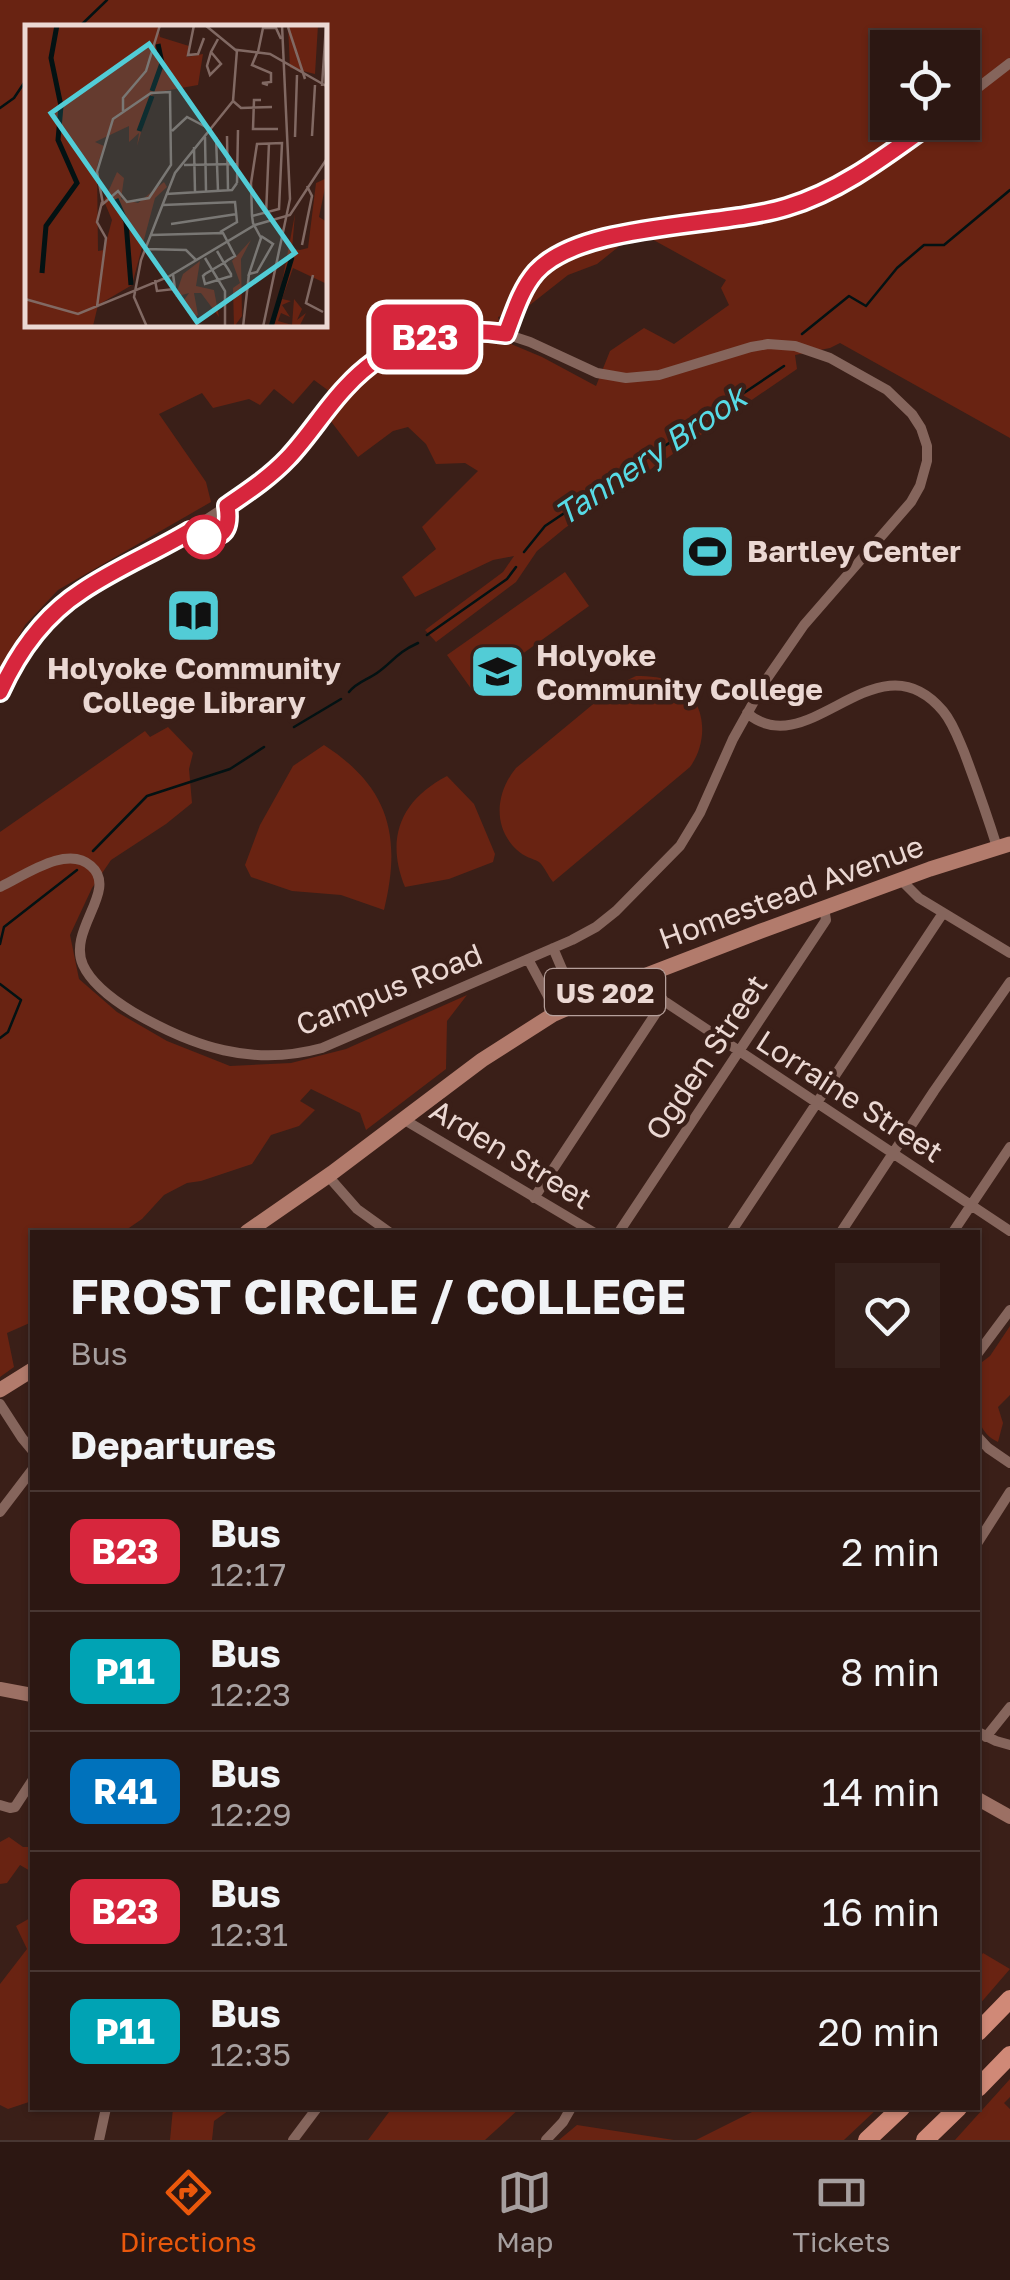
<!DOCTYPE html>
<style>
body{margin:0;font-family:"Golos Text",sans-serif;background:#34201b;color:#f1f3f6;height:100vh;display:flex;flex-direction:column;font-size:38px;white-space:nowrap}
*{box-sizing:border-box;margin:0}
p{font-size:32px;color:#a69f9f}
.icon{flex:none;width:55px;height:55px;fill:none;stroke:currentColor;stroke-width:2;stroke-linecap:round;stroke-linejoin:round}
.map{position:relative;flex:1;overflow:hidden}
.panel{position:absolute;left:30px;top:1230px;width:950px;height:880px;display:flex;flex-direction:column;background:#2c1712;border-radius:0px;box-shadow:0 2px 8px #0004,0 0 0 2px #483632}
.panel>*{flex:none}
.badge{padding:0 20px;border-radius:15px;font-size:35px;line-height:65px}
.buttons{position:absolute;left:870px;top:30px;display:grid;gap:20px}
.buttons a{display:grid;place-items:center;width:110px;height:110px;border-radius:0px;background:#2c1712;box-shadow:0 2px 8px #0004,0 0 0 2px #483632;font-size:50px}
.map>.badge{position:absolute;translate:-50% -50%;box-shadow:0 0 0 5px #fff}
h2{padding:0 40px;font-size:38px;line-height:90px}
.round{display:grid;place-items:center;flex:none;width:105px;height:105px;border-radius:0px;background:#34201b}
.headline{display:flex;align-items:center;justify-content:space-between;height:170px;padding:0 40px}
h1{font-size:48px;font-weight:700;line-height:75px}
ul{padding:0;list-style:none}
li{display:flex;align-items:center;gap:30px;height:120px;padding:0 40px;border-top:2px solid #483632}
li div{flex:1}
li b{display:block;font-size:38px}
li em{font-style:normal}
li .badge{min-width:110px;font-weight:700;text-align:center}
.tabs{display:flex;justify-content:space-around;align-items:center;height:140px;border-top:2px solid #483632;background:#2c1712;font-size:28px;color:#a69f9f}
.tabs a{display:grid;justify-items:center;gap:5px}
.tabs .active{color:#ea580c}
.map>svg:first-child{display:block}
</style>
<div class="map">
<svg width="1010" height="2140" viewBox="0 0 1010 2140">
<rect width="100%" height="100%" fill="#3a1f18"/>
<!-- green -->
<path fill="#692312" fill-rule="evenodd" d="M0 0H1010V438L840 343 830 348 795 355 797 369 565 528 537 551 516 582 436 642 425 630 503 572 514 556 493 560 415 597 402 577 436 549 422 527 478 471 465 463 436 464 426 444 408 427 393 431 358 457 330 420 344 402 314 380 293 404 274 389 260 405 249 399 213 408 202 393 159 414 206 482 211 502 58 590 25 625 0 670ZM28 28H325V325H28ZM888 48H962V122H888ZM630 227 726 280 721 288 729 305 674 344 644 328 610 351 596 386 542 357 504 341 498 317 526 308 568 275 597 264 617 248Z
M565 572 589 606 472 690 447 655Z
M636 676C650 676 663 677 676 683 707 700 709 741 690 767L553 882C548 876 544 866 539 862 532 858 524 857 517 850 492 827 496 792 516 768L615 686Z
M168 727 193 753 189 769 192 803 166 824 111 860 92 888 70 935 79 979 117 1012 167 1041 230 1066 291 1063 346 1049 467 995 447 1021 446 1069 366 1130 360 1113 311 1089 300 1101 315 1110 299 1126 271 1135 252 1164 201 1181 187 1183 164 1195 142 1219 123 1232H32V1322L7 1333 14 1367 0 1377V832L145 731 150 737Z
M324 745C389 787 402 836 384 910L341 895 292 891 251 877 245 865 260 825 293 766Z
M447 776 474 804 495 854 493 862 449 879 405 887C385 838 401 800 447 776Z
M1010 1326V1395L998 1407 1003 1423 998 1442C969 1429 977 1392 978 1365L990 1356Z
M9 1837 23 1847H32V1872L20 1865 7 1883 0 1884V1842Z
M32 1917V2101L8 2109 0 2105V1984L27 1949 16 1926Z
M983 1953 1010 1969 978 2006V1960Z
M1010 2079V2097L1004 2103 1010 2109V2140H955Z
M173 2108H232L214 2121 212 2140H170Z
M392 2108H520L485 2140H368Z
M760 2108H878L844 2140H696Z
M577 2125 674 2140H559Z"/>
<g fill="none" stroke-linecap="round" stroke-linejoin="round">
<!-- stream -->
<path stroke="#031213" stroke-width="2.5" d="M78 28 107 0
M0 108 14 98 28 77
M802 334 849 296 866 306 897 268 924 245H944L1010 190
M524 552 545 526 784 366
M427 635 507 579 516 567
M349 692C357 682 367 680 377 673 394 661 396 653 418 643
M294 727 341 699
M93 851 147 796 230 769 264 747
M0 944 4 927 77 870
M0 984 21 1000 8 1032 0 1038"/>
<!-- street -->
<path stroke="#85655c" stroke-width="10" d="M962 100 1010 63
M506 334C514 313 521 289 536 272 582 222 719 228 787 207 841 190 887 155 933 122
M0 692 28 644 61 606 97 581 175 540 253 489 288 458 345 387 361 372 384 355 409 343 456 331 471 330 506 334 530 342 597 373 626 378 659 375 751 347 768 344 795 346 830 358 887 390 912 414 921 428 927 446V461L920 486 911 502 804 625 766 680 733 739 700 813 680 846 616 911 596 927 572 940 322 1048C252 1067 193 1047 133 1012 115 1001 92 985 83 965 67 930 119 890 91 866 67 844 24 876 0 887
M747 713C809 766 877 632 943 711 953 723 958 738 964 752 976 784 987 815 997 847
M901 880 919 898 1010 953
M553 948 577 1004
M528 959 557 1013
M664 1001 1010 1231
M403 1119 593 1232
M328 1176 357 1209 389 1232
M534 1198 664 1001 657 992 651 974
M619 1232 826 920 824 908
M731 1232 943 913
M841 1232 934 1091 1010 982
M953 1232 1010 1147
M978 1353 1010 1310
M0 1404 22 1438 32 1450
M978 1437 988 1448 1010 1463
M0 1512 32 1470
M978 1542 1010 1492
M978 1732 996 1741 1010 1745
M986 1737 1010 1707
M0 1805 10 1808 15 1807 32 1781
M99 2140 106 2108
M293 2140 317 2108
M546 2140 563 2122 571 2108"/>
<!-- secondary -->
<path stroke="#9c7064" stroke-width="14" d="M0 1689 32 1695
M978 1799 1010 1817"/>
<!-- primary -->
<path stroke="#b27b6c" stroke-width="15" d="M247 1232 332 1173 482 1060 554 1014 631 981 761 931 930 869 1010 844
M0 1390 32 1370"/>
<!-- highway -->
<path stroke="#d08977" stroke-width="18" d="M978 2032 1010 1999
M978 2088 1010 2055
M867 2140 901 2108
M925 2140 958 2108"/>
</g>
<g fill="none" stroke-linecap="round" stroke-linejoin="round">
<defs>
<path id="line" d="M0 692C18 652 45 615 82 591 116 568 155 552 190 531 216 542 232 537 227 506 249 491 270 477 288 458 309 436 325 409 346 387 390 339 444 325 506 334 514 313 521 289 536 272 582 222 719 228 787 207 841 191 887 155 933 122"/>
</defs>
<!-- line casing -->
<use href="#line" stroke="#fff" stroke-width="22"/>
<!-- line -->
<use href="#line" stroke="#d7263d" stroke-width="15"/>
</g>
<!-- icons -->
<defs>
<symbol id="stadium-square" viewBox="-11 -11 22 22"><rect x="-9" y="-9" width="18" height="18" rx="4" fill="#52ccd6" stroke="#3a1f18"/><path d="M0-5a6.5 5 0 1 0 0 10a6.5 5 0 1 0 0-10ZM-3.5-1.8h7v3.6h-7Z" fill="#111"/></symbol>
<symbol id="library-square" viewBox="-11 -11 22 22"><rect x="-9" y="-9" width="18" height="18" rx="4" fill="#52ccd6" stroke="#3a1f18"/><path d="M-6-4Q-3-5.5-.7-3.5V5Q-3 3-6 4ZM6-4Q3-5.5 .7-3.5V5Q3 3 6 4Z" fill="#111"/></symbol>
<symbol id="university-square" viewBox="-11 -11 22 22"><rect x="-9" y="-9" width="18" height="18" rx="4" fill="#52ccd6" stroke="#3a1f18"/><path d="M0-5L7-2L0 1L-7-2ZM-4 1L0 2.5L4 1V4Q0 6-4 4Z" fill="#111"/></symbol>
</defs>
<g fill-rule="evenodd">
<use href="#stadium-square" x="676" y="520" width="63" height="63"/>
<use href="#library-square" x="162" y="584" width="63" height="63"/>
<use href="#university-square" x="466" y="640" width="63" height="63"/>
</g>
<!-- markers -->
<circle fill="#fff" stroke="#d7263d" stroke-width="5" cx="204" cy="537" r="20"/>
<g text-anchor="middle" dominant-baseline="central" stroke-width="9" stroke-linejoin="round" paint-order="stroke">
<!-- shield labels -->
<rect fill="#3a1f18" stroke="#b6a09b" stroke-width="2.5" x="545" y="969" width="120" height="46" rx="8"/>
<g font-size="28" font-weight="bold" fill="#ebd8d3">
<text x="605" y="992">US 202</text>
</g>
<!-- poi labels -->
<g font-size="30" font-weight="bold" fill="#ebd8d3" stroke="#3a1f18" text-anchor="start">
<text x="747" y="551">Bartley Center</text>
<text x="536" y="655">Holyoke<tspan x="536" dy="34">Community College</tspan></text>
<text x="194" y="668" text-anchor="middle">Holyoke Community<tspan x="194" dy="34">College Library</tspan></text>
</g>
<!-- street labels -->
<g font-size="30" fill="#ebd8d3" stroke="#3a1f18">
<text transform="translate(791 892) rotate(-20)">Homestead Avenue</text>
<text transform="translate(389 989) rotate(-22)">Campus Road</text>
<text transform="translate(706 1057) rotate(-56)">Ogden Street</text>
<text transform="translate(850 1096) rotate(33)">Lorraine Street</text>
<text transform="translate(511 1154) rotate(31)">Arden Street</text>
</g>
<!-- water labels -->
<g font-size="32" font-style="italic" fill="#57dae5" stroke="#3a1f18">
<text transform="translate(650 455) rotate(-34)">Tannery Brook</text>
</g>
</g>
<!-- overview -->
<g transform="translate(25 25)">
<rect width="302" height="302" fill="#3a1f18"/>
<path d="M0 0H133L135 12 164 21 162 32 178 29 173 60 128 68 112 121 114 108 104 117V101L70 117 79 121 72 141 73 226 79 225 87 195 79 176 92 147 99 153 96 174 113 178 139 157 142 162 130 173 107 260 73 280 68 301 0 302ZM263 0H293L290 49 265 43ZM302 153 294 192 302 197V259L268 243 257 274 266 276 257 280 265 292 256 288 253 296 267 300 269 274 277 284 272 295 281 288 274 302 249 300 270 189 267 224 275 225 283 223 291 158ZM226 215 216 234 217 291 209 302 208 263 215 258 207 236ZM175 236 171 261 189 265 194 292 176 268H169L173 290 167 294 159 275 164 268 150 272 158 249Z" fill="#692312"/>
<path fill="none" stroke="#031213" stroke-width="5" d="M127 66 137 38 133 19M114 106 127 71M91 174 101 197 106 260M17 248 21 201 52 158 33 115 36 81 26 33 32 0M246 302 267 232"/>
<path fill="none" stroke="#816963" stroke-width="2.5" d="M169 0 163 30 173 29 179 13M180 0 213 27M263 2 280 54M186 27 196 39 185 50 182 41 186 27 193 14M233 27 238 3H251L256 14M232 28 227 40 246 48V57L237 58 243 60M297 61 301 0M145 67 146 140 124 173 102 177 93 166 78 179 72 147 88 94 126 68ZM236 75H229L228 104H253M208 76 216 83 247 82M98 86V73L121 46 135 0M147 106 162 92 181 102M202 111 203 165M287 111 290 60M180 112 181 166M191 112 193 166M270 112 272 50M169 122 170 167M159 140 213 139M212 158 213 105M141 169 207 165 212 158M138 180 210 177 212 197 195 207M241 190 244 118M227 191 254 184 257 118 232 119 226 158 227 191 228 198 236 213 224 249 232 247 248 219 236 211M146 199 212 189M126 210 198 208 210 231 203 235 199 238 197 239 180 249 178 251 180 259 206 251V249L203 244 199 238 192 226M277 220 287 171 282 161M120 224 161 225 172 236M180 233 200 266V302M288 250 281 278 298 287M130 255 132 266 150 264 148 249M0 274 53 289 143 252 230 200 265 190 303 132M72 282 81 213 72 197 77 177M122 302 109 272 116 235 150 148 208 76 212 25 245 29 303 62M218 302 224 249M238 302 265 174 257 0"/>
<path fill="#52ccd6" fill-opacity="0.15" stroke="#52ccd6" stroke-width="5" d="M124 19 270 228 172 297 26 88Z"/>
<rect width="302" height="302" fill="none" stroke="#ebd8d3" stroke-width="5"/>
</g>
</svg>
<div class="buttons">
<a><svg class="icon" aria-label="locate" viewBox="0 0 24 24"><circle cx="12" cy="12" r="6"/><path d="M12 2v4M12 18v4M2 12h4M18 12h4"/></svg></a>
</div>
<b class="badge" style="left:425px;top:337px;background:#d7263d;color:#fff">B23</b>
<section class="panel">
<div class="headline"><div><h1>FROST CIRCLE / COLLEGE</h1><p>Bus</p></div><a class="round"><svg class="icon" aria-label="heart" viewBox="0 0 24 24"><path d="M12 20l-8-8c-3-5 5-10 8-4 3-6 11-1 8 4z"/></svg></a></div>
<h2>Departures</h2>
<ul>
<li><span class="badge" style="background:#d7263d;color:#fff">B23</span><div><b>Bus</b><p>12:17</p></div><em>2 min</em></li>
<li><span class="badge" style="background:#00a3b4;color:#fff">P11</span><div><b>Bus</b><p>12:23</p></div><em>8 min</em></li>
<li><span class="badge" style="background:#0072bc;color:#fff">R41</span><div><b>Bus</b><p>12:29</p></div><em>14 min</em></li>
<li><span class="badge" style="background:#d7263d;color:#fff">B23</span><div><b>Bus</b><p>12:31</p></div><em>16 min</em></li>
<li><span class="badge" style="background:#00a3b4;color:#fff">P11</span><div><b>Bus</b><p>12:35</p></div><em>20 min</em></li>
</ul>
</section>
</div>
<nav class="tabs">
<a class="active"><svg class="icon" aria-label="directions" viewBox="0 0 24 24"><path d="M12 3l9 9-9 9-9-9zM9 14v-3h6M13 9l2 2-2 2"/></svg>Directions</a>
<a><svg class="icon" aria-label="map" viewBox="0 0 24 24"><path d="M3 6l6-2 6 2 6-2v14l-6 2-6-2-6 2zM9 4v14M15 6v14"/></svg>Map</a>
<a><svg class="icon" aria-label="tickets" viewBox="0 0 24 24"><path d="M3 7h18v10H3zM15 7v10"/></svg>Tickets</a>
</nav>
